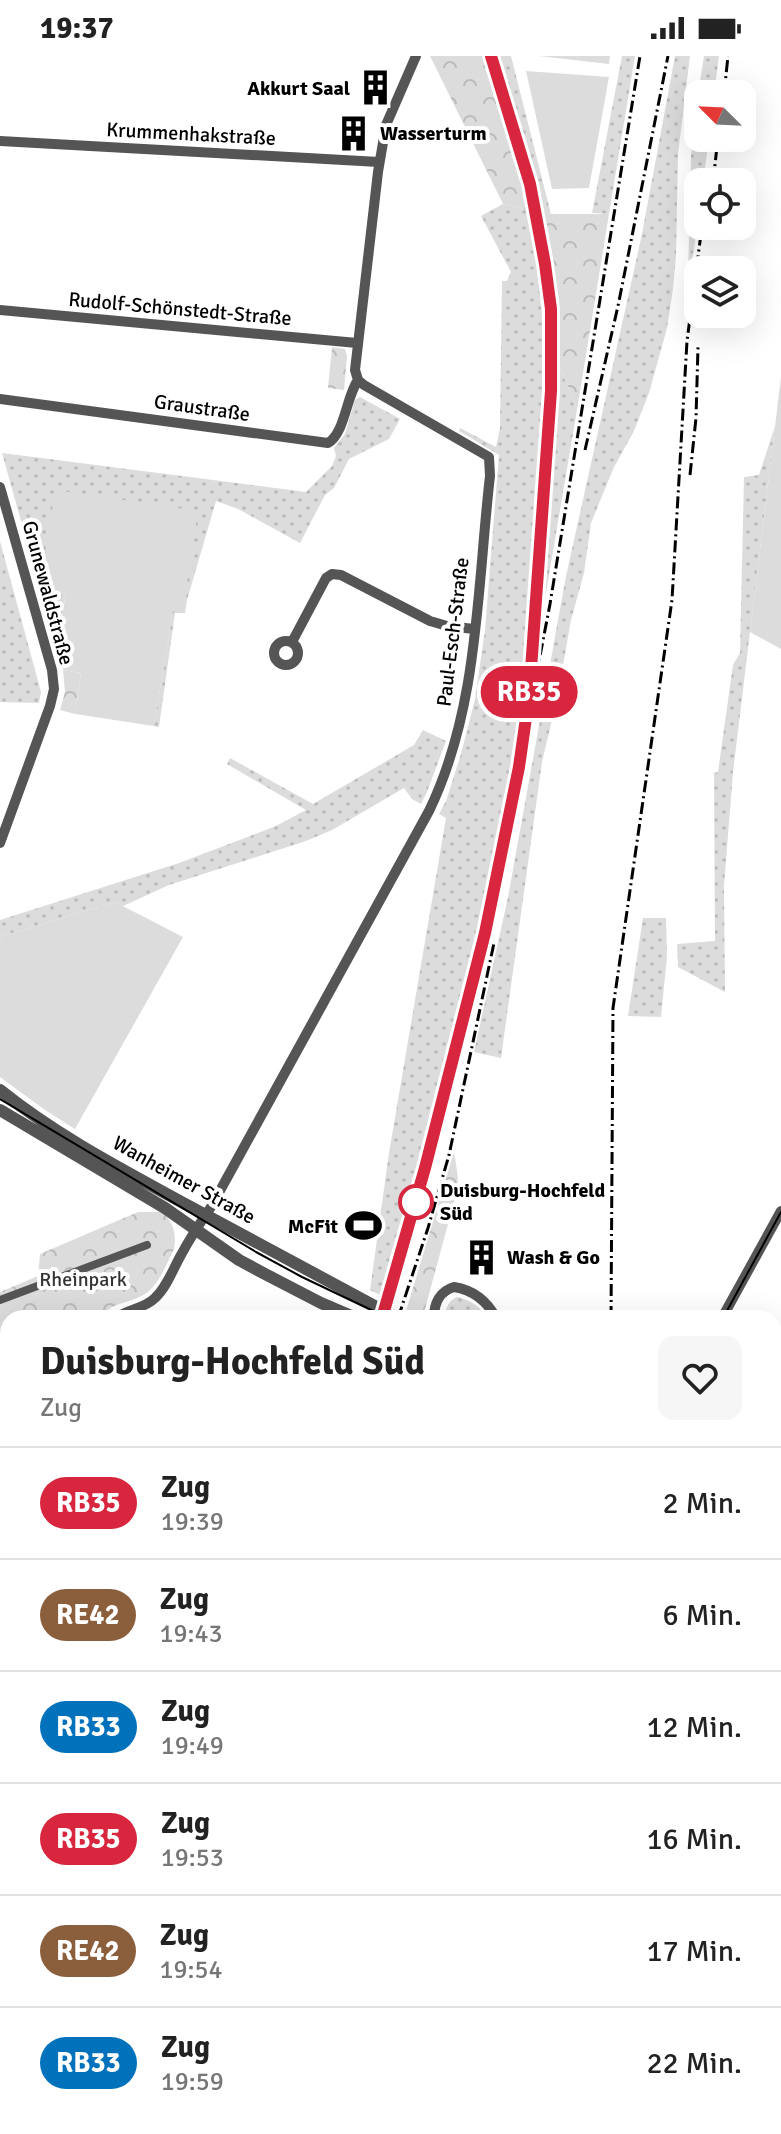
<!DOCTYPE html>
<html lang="de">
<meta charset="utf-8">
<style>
body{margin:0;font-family:Signika,sans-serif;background:#f6f6f6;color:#222;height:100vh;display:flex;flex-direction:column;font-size:30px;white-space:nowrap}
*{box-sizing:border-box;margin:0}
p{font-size:26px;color:#767676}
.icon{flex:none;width:44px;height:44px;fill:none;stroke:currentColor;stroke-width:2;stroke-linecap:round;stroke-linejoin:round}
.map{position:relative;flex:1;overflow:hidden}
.side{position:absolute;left:0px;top:1254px;width:782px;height:824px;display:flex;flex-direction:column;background:#fff;border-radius:24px 24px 0 0;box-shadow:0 8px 32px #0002}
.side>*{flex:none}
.badge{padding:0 16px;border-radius:26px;font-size:28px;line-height:52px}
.needle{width:52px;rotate:294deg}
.fabs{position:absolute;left:684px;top:24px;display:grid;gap:16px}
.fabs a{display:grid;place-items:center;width:72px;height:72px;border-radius:16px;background:#fff;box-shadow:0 8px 32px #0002;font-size:40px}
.map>.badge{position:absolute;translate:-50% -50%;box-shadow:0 0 0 4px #fff}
.round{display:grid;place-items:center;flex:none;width:84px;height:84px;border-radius:16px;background:#f6f6f6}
.summary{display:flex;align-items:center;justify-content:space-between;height:136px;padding:0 40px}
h1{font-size:38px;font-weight:700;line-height:60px}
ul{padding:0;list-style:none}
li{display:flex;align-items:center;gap:24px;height:112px;padding:0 40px;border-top:2px solid #e0e0e0}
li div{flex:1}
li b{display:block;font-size:30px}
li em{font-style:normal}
li .badge{min-width:88px;font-weight:700;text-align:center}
.status{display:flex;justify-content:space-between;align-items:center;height:56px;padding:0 40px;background:#fff;direction:ltr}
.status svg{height:22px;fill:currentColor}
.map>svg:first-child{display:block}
</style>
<div class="status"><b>19:37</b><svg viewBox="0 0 49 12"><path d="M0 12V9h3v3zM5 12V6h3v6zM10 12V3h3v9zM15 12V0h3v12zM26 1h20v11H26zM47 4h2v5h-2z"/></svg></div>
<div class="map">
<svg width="781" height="2078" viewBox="0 0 781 2078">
<defs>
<pattern id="grass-dots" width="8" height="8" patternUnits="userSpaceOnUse" patternTransform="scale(2)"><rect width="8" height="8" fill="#dcdcdc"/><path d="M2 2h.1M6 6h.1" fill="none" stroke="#bbb" stroke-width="1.8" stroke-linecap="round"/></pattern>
<pattern id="forest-crowns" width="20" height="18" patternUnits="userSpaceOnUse" patternTransform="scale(2)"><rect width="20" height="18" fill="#dcdcdc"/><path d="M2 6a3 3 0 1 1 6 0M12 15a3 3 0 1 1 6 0" fill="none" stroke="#bbb"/></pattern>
<pattern id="water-rules" width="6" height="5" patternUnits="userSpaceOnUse" patternTransform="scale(2)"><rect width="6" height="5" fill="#a3a3a3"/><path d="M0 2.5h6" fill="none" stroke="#8b8b8b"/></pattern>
</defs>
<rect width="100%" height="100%" fill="#fff"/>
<!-- grass -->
<path fill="url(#grass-dots)" d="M498 0H511L551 158 542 151 523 78Z
M622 0H635L609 158 592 157Z
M675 0H690L678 98 676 200 673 233 667 272 649 337 634 375 614 411 591 467 584 517 571 564 557 643 542 706 501 1002 474 996 508 841 566 520 642 178Z
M704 0H719L714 38H698Z
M698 42V82H709L703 126H698C698 158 697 189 688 220L691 100Z
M503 148 529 154 537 209 543 269 544 303 533 503 519 672 505 755 431 1066 410 1148 382 1240 370 1234 389 1097 446 762 439 758 446 745 461 698 475 643 485 574 499 399 459 375 460 372 496 391 500 372 502 225H507L511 216 481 160Z
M557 303 577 354 535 601 550 420Z
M360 341 400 363 389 383 349 403 334 432 325 439 300 487 238 453 216 445 187 544 185 557H175L159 671 154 670 173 552 182 553 41 532 66 536 60 574 52 576 2 397 306 436 332 410 336 400 334 392 345 378 355 344Z
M775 370 733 716 724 830 725 936 678 911 677 888 715 885 714 717 718 716 733 609 740 597 744 421 759 419Z
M0 485 41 636 39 647 0 646Z
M423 674 446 685 427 736 421 748 412 743 404 732 332 774 306 785 169 829 123 850 115 846 3 880 0 890V864L179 807 276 770 306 754 227 708 230 702 313 748 414 689Z
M643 862H666L667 900 661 961 628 960Z
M457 1241C470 1244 480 1250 487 1262H444C446 1252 448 1245 457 1241Z
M774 1941 781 1943V1979L774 1977Z"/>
<!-- forest -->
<path fill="url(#forest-crowns)" d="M430 0H485L512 83 529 154 503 148Z
M542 151 551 158H609L577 354 557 303V267L551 206Z
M332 291 345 293 347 300 344 334 328 332Z
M63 614 81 617 75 658 60 654 65 636Z
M454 1096 458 1121 457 1135 425 1253 421 1257 416 1259 406 1255Z
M138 1156H162C173 1165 177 1179 174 1193 167 1207 159 1229 145 1238 129 1248 111 1246 99 1262H8V1426L0 1440V1236L38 1220 40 1198Z
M0 1444 8 1449V1808L0 1805Z"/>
<!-- garden -->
<path fill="#dcdcdc" d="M539 0H610L609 8Z
M526 15 609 21 589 132 552 133Z
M781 321V593L750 576Z
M55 434 198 455 183 553H173L154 670 75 658 81 617 63 614 52 576 60 574 66 537 41 532Z
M115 846 183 881 75 1073 45 1054 0 1021V890L3 880Z"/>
<!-- water -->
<path fill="url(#water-rules)" d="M0 1805 8 1808V2070H774V1977L781 1979V2078H0Z
M774 1891 781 1893V1943L774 1941Z"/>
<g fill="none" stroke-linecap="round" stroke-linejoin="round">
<!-- pedestrian -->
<path stroke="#555" stroke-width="8" d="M0 1244 147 1189"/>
<!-- minor -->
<path stroke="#555" stroke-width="10" d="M0 85 379 106
M0 254 357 287
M0 343 328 387C345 377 346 341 358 324
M0 431 52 614 54 633 50 650 0 787
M274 597a12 12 0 1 1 24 0a12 12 0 1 1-24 0Z
M292 586 326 522 332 518 341 519 430 565 447 570 474 573
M116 1262C128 1253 144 1253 155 1242 167 1231 173 1213 181 1199 190 1182 200 1167 211 1151L429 755C479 652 477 531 490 420L489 401 364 329 358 324 355 314 378 116 386 69 416 0
M434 1262C434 1247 440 1235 454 1231 473 1234 487 1245 496 1262
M722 1262 781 1155
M774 1466 781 1470
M774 1510 781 1513"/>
<!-- tertiary -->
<path stroke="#555" stroke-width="12" d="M0 1034C57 1080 123 1114 187 1149 257 1187 327 1225 397 1262
M0 1054 165 1152 239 1204 265 1218 321 1247 356 1262
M429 1262 434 1258
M774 1484 781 1487
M774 1497 781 1501"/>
<!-- tram -->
<path stroke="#000" stroke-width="2" d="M0 1043 256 1196 302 1221 388 1262
M723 1262 781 1156
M774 1469 781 1473
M774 1487 781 1491
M774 1507 781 1510"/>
<!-- rail -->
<path stroke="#000" stroke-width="3" stroke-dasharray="12 4 2 4" stroke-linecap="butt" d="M491 0 530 128 545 208 551 253V335L534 578
M724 38 728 0
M713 126 718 82
M585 394 618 250 668 0
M690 419 696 362 698 291
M382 1262 425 1112 469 942 502 798 550 548 640 0
M398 1262 428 1172 449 1099 494 887
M611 1262 613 952 672 544 687 285 702 170
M774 1824 781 1828
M237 2078 238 2070"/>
</g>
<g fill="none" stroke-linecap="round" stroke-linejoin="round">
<defs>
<path id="line" d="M382 1262 425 1112 485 877 519 711 529 641 551 335V253L545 208 530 128 491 0"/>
</defs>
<!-- line casing -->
<use href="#line" stroke="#fff" stroke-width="18"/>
<!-- line -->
<use href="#line" stroke="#d7263d" stroke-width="12"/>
</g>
<!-- icons -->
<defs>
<symbol id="building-bare" viewBox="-9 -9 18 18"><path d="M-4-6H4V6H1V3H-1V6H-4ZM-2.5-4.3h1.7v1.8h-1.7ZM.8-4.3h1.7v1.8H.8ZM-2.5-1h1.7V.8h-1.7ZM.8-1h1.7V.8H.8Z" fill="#000" stroke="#fff" stroke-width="2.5" paint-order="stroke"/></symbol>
<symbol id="stadium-bare" viewBox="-9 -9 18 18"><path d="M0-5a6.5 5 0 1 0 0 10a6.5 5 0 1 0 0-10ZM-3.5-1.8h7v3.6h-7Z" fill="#000" stroke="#fff" stroke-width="2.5" paint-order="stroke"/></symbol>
</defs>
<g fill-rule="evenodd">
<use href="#building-bare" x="350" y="6" width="51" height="51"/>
<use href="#building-bare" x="328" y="52" width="51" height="51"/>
<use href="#stadium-bare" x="338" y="1144" width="51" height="51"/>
<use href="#building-bare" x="456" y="1176" width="51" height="51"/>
</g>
<!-- markers -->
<circle fill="#fff" stroke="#d7263d" stroke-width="4" cx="416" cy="1146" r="16"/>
<g text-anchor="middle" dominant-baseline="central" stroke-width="8" stroke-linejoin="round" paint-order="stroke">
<!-- poi labels -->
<g font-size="20" font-weight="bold" fill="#000" stroke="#fff" text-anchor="end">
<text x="350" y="32">Akkurt Saal</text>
<text x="380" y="77" text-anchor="start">Wasserturm</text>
<text x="338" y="1170">McFit</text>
<text x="507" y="1201" text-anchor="start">Wash &amp; Go</text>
</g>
<!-- street labels -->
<g font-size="20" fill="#000" stroke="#fff">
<text transform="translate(191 78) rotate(3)">Krummenhakstraße</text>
<text transform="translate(180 253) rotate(5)">Rudolf-Schönstedt-Straße</text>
<text transform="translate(202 352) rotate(8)">Graustraße</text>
<text transform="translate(48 537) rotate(75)">Grunewaldstraße</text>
<text transform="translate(453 576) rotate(-83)">Paul-Esch-Straße</text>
<text transform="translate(184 1124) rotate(29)">Wanheimer Straße</text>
</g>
<!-- stop labels -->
<g font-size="20" font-weight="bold" fill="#000" stroke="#fff" text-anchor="start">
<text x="440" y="1134">Duisburg-Hochfeld<tspan x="440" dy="23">Süd</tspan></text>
</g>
<!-- park labels -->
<g font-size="20" fill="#333" stroke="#fff">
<text x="83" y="1223">Rheinpark</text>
</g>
</g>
</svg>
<div class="fabs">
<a><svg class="needle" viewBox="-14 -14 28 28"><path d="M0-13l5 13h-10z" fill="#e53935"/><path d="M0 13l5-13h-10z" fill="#767676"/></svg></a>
<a><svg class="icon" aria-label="locate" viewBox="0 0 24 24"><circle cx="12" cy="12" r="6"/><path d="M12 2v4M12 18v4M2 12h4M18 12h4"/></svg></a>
<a><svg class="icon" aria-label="layers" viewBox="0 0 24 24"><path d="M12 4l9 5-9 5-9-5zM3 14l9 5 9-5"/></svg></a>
</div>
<b class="badge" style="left:529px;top:636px;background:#d7263d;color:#fff">RB35</b>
<section class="side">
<div class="summary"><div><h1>Duisburg-Hochfeld Süd</h1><p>Zug</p></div><a class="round"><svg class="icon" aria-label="heart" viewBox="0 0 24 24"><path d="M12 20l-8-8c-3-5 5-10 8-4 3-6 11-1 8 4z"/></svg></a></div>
<ul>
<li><span class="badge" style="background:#d7263d;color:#fff">RB35</span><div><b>Zug</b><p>19:39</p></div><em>2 Min.</em></li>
<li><span class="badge" style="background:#8b5e3c;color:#fff">RE42</span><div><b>Zug</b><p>19:43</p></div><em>6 Min.</em></li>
<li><span class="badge" style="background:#0072bc;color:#fff">RB33</span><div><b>Zug</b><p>19:49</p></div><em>12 Min.</em></li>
<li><span class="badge" style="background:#d7263d;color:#fff">RB35</span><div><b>Zug</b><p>19:53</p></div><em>16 Min.</em></li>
<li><span class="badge" style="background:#8b5e3c;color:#fff">RE42</span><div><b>Zug</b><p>19:54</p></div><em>17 Min.</em></li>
<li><span class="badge" style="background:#0072bc;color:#fff">RB33</span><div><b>Zug</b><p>19:59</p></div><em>22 Min.</em></li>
</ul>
</section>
</div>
